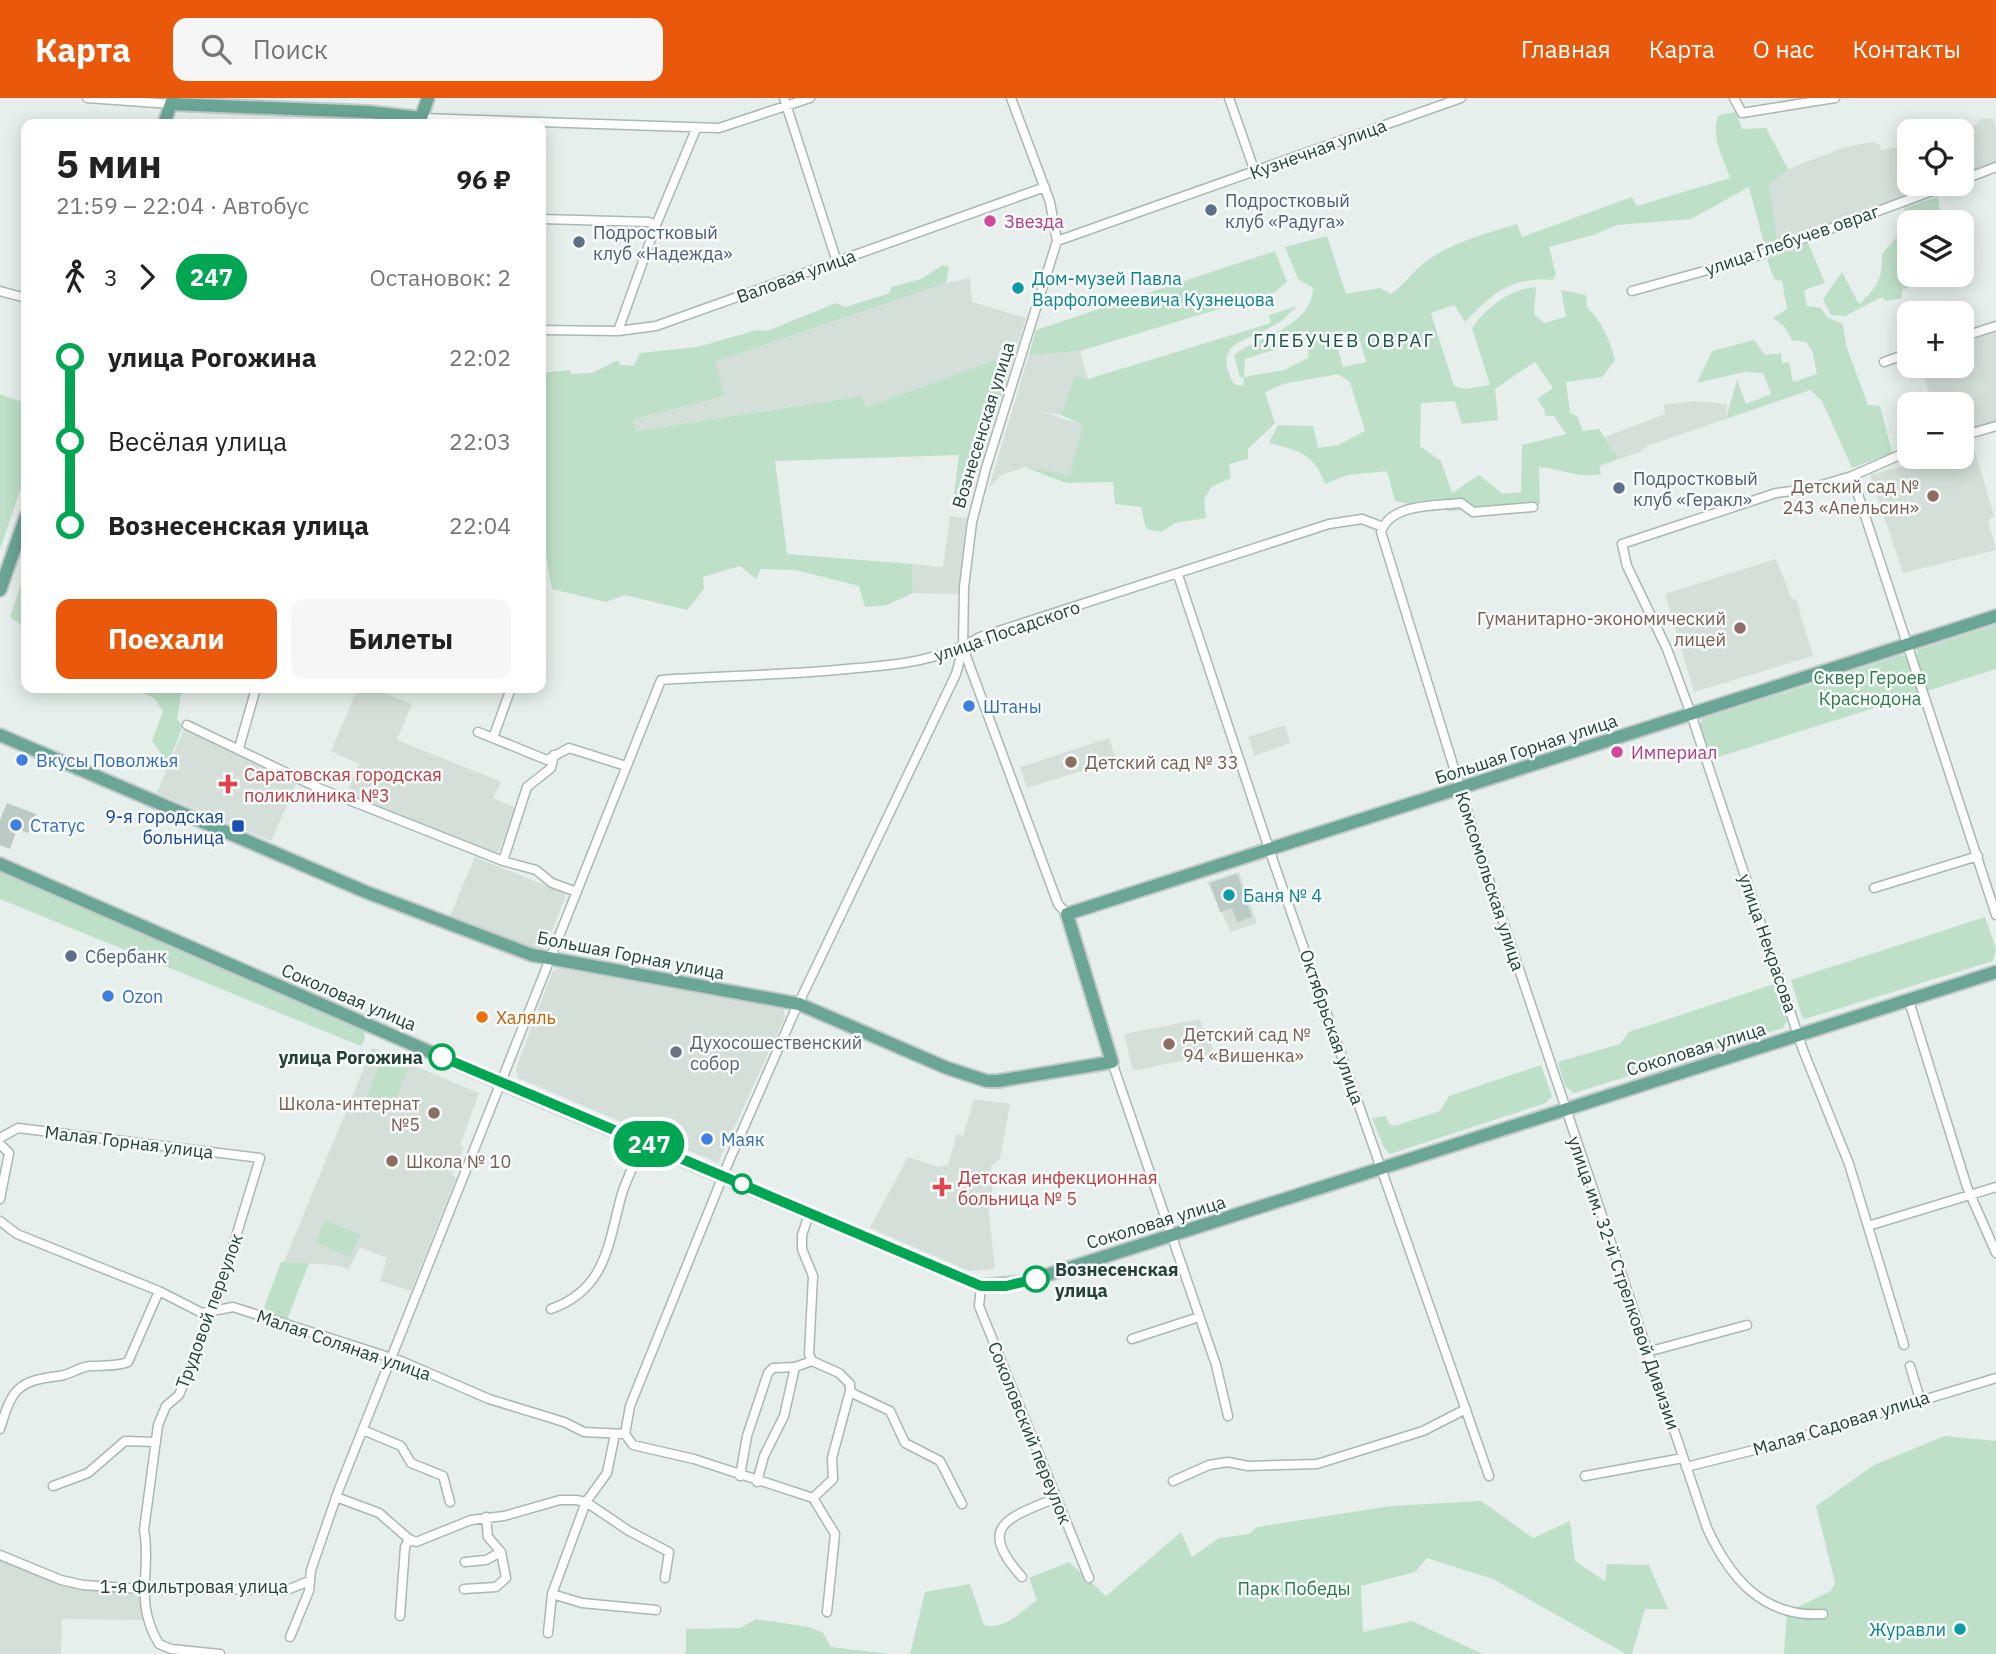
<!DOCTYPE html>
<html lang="ru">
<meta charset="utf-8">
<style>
body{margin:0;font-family:"IBM Plex Sans",sans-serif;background:#f6f6f6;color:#222;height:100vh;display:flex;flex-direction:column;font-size:26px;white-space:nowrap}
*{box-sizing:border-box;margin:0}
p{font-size:23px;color:#767676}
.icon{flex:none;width:38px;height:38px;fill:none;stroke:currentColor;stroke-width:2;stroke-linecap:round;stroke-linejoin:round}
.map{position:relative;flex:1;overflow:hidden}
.drawer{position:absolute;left:21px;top:21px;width:525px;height:574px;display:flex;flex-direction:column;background:#fff;border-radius:14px;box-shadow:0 4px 18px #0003}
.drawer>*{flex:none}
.badge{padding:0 14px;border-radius:23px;font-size:24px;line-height:46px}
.tools{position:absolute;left:1897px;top:21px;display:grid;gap:14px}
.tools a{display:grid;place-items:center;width:77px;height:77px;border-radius:14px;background:#fff;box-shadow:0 4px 18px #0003;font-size:35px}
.map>.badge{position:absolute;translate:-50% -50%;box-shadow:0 0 0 4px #fff}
.legs{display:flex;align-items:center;gap:10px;height:77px;padding:0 35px;font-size:23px}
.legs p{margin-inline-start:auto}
.summary{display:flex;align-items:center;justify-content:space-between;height:119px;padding:0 35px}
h1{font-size:38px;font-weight:700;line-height:52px}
.cta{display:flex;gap:14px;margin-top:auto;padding:14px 35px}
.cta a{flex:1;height:80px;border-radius:14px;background:#ea580c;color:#fff;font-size:28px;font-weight:700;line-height:80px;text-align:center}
.cta a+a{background:#f6f6f6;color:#222}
ul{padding:0 35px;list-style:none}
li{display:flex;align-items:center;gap:24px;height:84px;font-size:26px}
li i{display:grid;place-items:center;width:10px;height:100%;margin:0 9px;background:currentColor}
li i::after{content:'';width:18px;height:18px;margin:-9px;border:5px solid;border-radius:50%;background:#fff}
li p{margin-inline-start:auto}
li:first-child i{background:linear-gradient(#0000 50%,currentColor 0)}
li:last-child i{background:linear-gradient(currentColor 50%,#0000 0)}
header{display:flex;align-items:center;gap:42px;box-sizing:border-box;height:98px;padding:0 35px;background:#ea580c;color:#fff}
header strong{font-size:33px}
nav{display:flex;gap:38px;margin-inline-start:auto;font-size:24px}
.search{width:490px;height:63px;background:#f6f6f6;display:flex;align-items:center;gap:18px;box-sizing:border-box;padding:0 24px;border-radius:14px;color:#767676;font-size:26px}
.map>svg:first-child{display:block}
</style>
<header>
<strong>Карта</strong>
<div class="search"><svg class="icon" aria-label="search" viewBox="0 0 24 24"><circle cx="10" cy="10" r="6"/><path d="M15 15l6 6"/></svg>Поиск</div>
<nav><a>Главная</a><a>Карта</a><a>О нас</a><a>Контакты</a></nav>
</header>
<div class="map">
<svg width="1996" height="1556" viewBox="0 0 1996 1556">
<rect width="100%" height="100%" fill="#e6efeb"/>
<!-- built -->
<path fill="#d4dfda" d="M1982 20 1993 21 1996 29V66L1962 78 1961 33 1975 27Z
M1873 44 1880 47 1881 52 1909 48V86H1941L1773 147 1759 86 1788 71 1845 49Z
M970 180 972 204 1026 220 1008 277 994 262 865 311 860 298 635 333 634 321 724 298 715 264 946 185Z
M1996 231V324L1962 334V306H1933L1920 268H1962V242Z
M1080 253 1088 282 1075 277 1061 317 1043 314 1083 327 1070 378 1025 369 1002 377 989 389 1029 257Z
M1693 303 1727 306 1726 321 1647 348 1640 354 1619 361 1605 339 1665 316 1664 307Z
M1974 350 1994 418 1988 422 1996 452 1903 475 1870 377 1935 359H1962V351Z
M950 418 967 420 958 496 913 495 912 466 943 469Z
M1776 461 1792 501H1796L1813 558 1694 594 1665 496Z
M358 590H372L412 606 397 642 502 684 493 700 517 710 497 757 346 696 359 666 331 653Z
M1285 627 1290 645 1255 658 1248 639Z
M185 628 300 677 271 743 157 695Z
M1109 640 1116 662 1027 690 1020 669Z
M475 759 564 795 565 800 545 850 540 852 450 818Z
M1239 774 1257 825 1231 834 1207 784Z
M558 870 783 908 785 919 718 1065 518 980 516 971 552 874Z
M1200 921 1203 930 1207 929 1214 956 1133 973 1124 936Z
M372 950 479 995 460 1047 464 1049 452 1076 456 1080 411 1193 380 1183 387 1160 360 1149 349 1171 334 1167 284 1164Z
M974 1001 1010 1006 1000 1061 991 1068 993 1103 988 1108 995 1171 969 1173 870 1130 908 1059 939 1069 948 1067 957 1036 963 1038Z
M0 1461 60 1484 133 1494 142 1498 143 1522 62 1521 61 1556H0Z"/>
<!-- green -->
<path fill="#bfe0c8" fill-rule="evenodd" d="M1736 14 1742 31 1766 30 1788 71 1769 87 1777 141 1773 147 1765 149 1749 89 1691 121 1617 127 1593 137 1549 149 1556 177 1553 182C1510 179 1494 194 1465 224L1454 207 1431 215 1454 288 1465 291 1490 287 1472 230C1488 209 1509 191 1536 189L1534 216 1544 225 1566 219 1561 192 1586 197 1587 209C1602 224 1610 242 1615 262L1602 279 1566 284 1570 315 1577 318 1583 333 1599 331 1619 361 1599 368 1601 376C1579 381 1562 371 1539 369L1540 406 1450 413 1395 403 1387 373 1348 377 1325 386C1315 357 1299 352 1269 345L1278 327 1313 328 1318 350 1338 347 1365 333 1350 284 1338 276 1283 286 1265 294 1275 325 1248 351V361L1229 366 1231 380 1211 389 1204 402 1206 420 1175 425 1161 434 1146 431 1141 409 1115 406 1113 384 1066 385 1025 369 1070 377 1083 327 1061 317 1075 277 1088 281 1271 225 1269 217 1297 208C1289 216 1282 224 1271 229 1242 245 1212 245 1234 286L1243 288 1244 280 1240 279 1234 257C1260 237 1311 230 1313 190L1298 181 1285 149 1327 138 1346 196 1380 190 1391 196C1404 187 1412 175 1424 165 1450 145 1485 136 1517 126L1522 139 1632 99 1637 108 1730 80C1724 60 1709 37 1719 17ZM1359 239 1366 264 1343 269 1335 241ZM1309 241 1308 260 1284 272 1244 279 1245 261ZM1535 264 1553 290 1537 301 1544 311 1545 318H1554L1566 336 1522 347 1521 394 1503 396 1479 377 1452 395 1441 363 1420 348 1421 305 1455 303 1462 326 1498 322 1495 291Z
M1938 99 1941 124H1909V177H1932V181L1902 192V200L1886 203 1882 199 1845 218 1831 217 1823 201 1842 174 1859 206C1877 190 1883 180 1882 156L1909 125 1904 110Z
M1808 145 1825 185 1804 192 1807 208 1821 210 1827 219 1843 226 1846 247 1868 307 1880 308 1892 355 1852 370 1822 303 1810 292 1726 321 1737 282 1746 306 1771 296 1763 275 1744 274 1697 285 1712 253 1754 242 1765 257 1781 255 1782 265 1789 264 1793 284 1817 276 1812 252 1806 244 1792 242 1784 228 1773 220 1787 211 1782 183 1774 181 1767 161Z
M1275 153 1287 184 1275 194 1080 253 1029 257 1036 232Z
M943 167 949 169 946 185 715 264 725 298 634 321 636 333 861 298 866 310 994 262 1008 277 968 401 953 405 959 357 775 363 787 456 912 466 913 495 887 507 865 509 859 488 795 472 761 471 756 481 740 468 703 479 704 491 687 512 625 497 606 504 552 491 543 440 541 442V275L570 272 571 276 592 275 618 262 620 267 634 268 640 255 697 249 757 232 767 233 836 205 845 209 890 195 891 189 921 181Z
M0 296 25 305 26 309V375L0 451Z
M26 471V531L10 519Z
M1996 527V571L1927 593 1916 557 1918 552Z
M1902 557 1907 559 1919 596 1712 661 1700 627 1702 621Z
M132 590H182L177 621 183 628 168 665 152 643 163 613 154 600Z
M0 774 364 932 365 941 361 948 0 801Z
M1985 819 1996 850 1993 863 1805 921 1802 919 1791 882Z
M1774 886 1787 923 1783 930 1574 995 1565 988 1558 964 1620 946 1629 934Z
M382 961 408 971 392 1012 366 1001Z
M1541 967 1552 998 1546 1005 1390 1056 1384 1050 1372 1020 1386 1018 1389 1026 1394 1028 1440 1013 1449 998Z
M325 1122 360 1137 350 1159 315 1144Z
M281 1164 309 1165 287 1222 271 1217 264 1209Z
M1945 1338 1996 1343V1556H1784L1787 1514 1831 1493 1835 1485 1816 1408 1874 1367Z
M1481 1403 1533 1440 1570 1423 1575 1463 1605 1483 1607 1466 1649 1467 1668 1511H1645L1632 1556H1626L1493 1481 1427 1460 1415 1474 1361 1488 1363 1534 1412 1523 1483 1556H910L925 1494 970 1486 984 1527C1004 1533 1022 1513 1037 1502L1029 1480 1069 1464 1106 1498 1181 1434 1192 1459 1219 1440 1249 1436 1257 1429 1391 1408Z
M756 1521 809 1529 823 1535 831 1549 891 1556H683L686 1555V1531L740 1530Z"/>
<!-- building -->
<path fill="#bbcac4" d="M7 705 36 716 28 735 17 731 10 751 0 747V722Z
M1237 776 1252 819 1237 824 1232 810 1220 814 1210 785Z"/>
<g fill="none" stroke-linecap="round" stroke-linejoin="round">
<defs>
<path id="minor" d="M87 0 171 6
M784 0 837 164
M1011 0 1050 104 1057 143 986 370 972 424 964 489 963 550 1058 806 1067 816
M1229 0 1255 74
M1734 0 1742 15 1835 0
M420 26 421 20 719 30 810 0
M1962 82 1996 69
M541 121 649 124 656 127
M1057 143 1461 0
M0 193 26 200
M1632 193 1751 160 1951 86
M541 232 618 233 656 228 1045 89
M618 233 656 127 696 31
M1962 239 1996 228
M1884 264 1909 255
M1962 338 1996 328
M1852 378 1996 817
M1533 409 1473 414 1461 405C1436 408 1390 405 1381 434L1483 764 1707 1430C1730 1480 1763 1520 1823 1516
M1178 477 1269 751 1489 1378
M187 627 316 689 503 763 536 772 552 785 577 794
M478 634 547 662 569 650 626 668
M493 640 511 590
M239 650 256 590
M503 763 527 689 551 670 554 657
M1874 790 1978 758
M1909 903 1967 1089 1996 1155
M1112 964 1216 1267 1228 1318
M0 1040 18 1030 260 1060 216 1204 179 1297 166 1308 158 1327 144 1432C152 1473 133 1503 159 1546L171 1551 220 1556
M0 1046 9 1055 0 1101
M809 1116 802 1137V1151L813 1178 809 1256 812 1263
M0 1123 17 1136 159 1193 202 1215 233 1209 401 1263 489 1301 564 1324 584 1334 625 1336
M1868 1128 1996 1089
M981 1188 979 1208 1089 1480
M551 1211C605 1192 608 1148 621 1099 626 1080 637 1062 644 1044
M1132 1241 1199 1219
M1904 1247 1849 1066 1803 952 1691 616 1667 551 1627 468 1622 446 1776 395 1808 391 1852 378 1909 353
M1647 1254 1747 1227
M812 1263 839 1275 850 1286V1293L854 1296 890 1313 905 1345 940 1363 962 1406
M1910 1268 1920 1301
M0 1331C12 1291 17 1283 59 1278 70 1277 79 1269 90 1268 104 1267 115 1269 128 1264L159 1193
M363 1332 401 1348 411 1365 443 1378 450 1404
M625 1336 630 1308 729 1063 794 915 956 576 963 550
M625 1336 633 1347 694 1361 813 1400
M1686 1369 1774 1347 1996 1280
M740 1378 747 1338 768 1275 773 1270 795 1269 812 1263
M1585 1378 1683 1360
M1173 1383 1209 1367 1228 1364 1248 1368 1317 1366 1423 1333 1466 1311
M757 1384 764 1358 784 1318 795 1269
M53 1388 88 1375 125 1343 156 1344
M336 1399 379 1415 409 1441
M813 1400 835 1436 827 1514
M813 1400 833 1381 832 1360 850 1293
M409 1441 416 1444 471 1422 504 1418 560 1402H576L586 1404 629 1433 669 1454 665 1480
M0 1457 61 1482 83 1487 143 1491 287 1492 309 1483
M465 1464 486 1462 501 1454
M1022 1479C976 1428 1007 1420 1056 1400
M464 1491 496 1489 506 1480 501 1454 488 1439 486 1419
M552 1496 582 1505 656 1512
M400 1518 405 1449 409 1441
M548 1535 552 1496 586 1404 607 1375 615 1336
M290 1539 309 1493 311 1472 339 1391 661 582C723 578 785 577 847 571 894 567 939 564 980 539L1329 426 1362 421 1383 429"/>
<path id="primary" d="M171 6 369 14 421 20 428 0
M164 26 173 0
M0 492 26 418
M0 637 366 794 532 857 799 906 947 970 987 983H998L1112 964 1067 816 1996 518
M0 766 501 985 981 1188 1025 1184 1996 874"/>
</defs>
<!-- minor casing -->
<use href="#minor" stroke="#a8b8b2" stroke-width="11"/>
<!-- primary casing -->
<use href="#primary" stroke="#c2cac8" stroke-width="16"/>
<!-- minor -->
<use href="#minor" stroke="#fff" stroke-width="8"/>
<!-- primary -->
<use href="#primary" stroke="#6aa596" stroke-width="12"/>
</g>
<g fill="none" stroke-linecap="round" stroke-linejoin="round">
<defs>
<path id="line-1" d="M442 959 981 1188H1006L1036 1181"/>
</defs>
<!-- line-1 casing -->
<use href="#line-1" stroke="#fff" stroke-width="16"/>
<!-- line-1 -->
<use href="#line-1" stroke="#00a651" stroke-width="10"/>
</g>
<!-- markers -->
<g fill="#5c6f8a" stroke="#f7fbf9" stroke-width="2.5">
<circle cx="1211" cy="112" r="7"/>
<circle cx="579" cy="144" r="7"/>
<circle cx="1619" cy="390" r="7"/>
<circle cx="71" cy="858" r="7"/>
</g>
<g fill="#d1479c" stroke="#f7fbf9" stroke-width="2.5">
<circle cx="990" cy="123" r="7"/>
<circle cx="1617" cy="654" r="7"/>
</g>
<g fill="#0f9aa8" stroke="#f7fbf9" stroke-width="2.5">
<circle cx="1018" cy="190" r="7"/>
<circle cx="1229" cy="797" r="7"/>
<circle cx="1960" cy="1531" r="7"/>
</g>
<g fill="#8d6e63" stroke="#f7fbf9" stroke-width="2.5">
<circle cx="1933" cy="398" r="7"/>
<circle cx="1740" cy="530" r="7"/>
<circle cx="1071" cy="664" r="7"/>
<circle cx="1169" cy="946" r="7"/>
<circle cx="434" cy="1015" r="7"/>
<circle cx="392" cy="1063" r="7"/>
</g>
<g fill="#3f7fe0" stroke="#f7fbf9" stroke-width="2.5">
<circle cx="969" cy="608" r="7"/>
<circle cx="22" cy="662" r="7"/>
<circle cx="16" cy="727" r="7"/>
<circle cx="108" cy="898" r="7"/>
<circle cx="707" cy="1041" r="7"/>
</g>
<g fill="#e0444e" stroke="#f7fbf9" stroke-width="2.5">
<path d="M224.5 675.5h7v7h7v7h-7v7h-7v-7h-7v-7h7z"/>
<path d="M938.5 1078.5h7v7h7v7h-7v7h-7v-7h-7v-7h7z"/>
</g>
<rect fill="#1a4fb4" stroke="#f7fbf9" stroke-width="2.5" x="231" y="721" width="14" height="14" rx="3.5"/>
<circle fill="#e8710a" stroke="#f7fbf9" stroke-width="2.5" cx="482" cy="919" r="7"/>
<circle fill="#6b7280" stroke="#f7fbf9" stroke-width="2.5" cx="676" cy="954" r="7"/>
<g fill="#fff" stroke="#00a651" stroke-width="3.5">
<circle cx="442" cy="959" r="12"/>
<circle cx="742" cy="1086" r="9"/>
<circle cx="1036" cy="1181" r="12"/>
</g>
<g text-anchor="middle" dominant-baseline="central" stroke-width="5" stroke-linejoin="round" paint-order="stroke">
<!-- street labels -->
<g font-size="18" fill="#24423a" stroke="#f7fbf9">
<text transform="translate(1318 51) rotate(-20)">Кузнечная улица</text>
<text transform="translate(1792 142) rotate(-19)">улица Глебучев овраг</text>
<text transform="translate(796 178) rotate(-20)">Валовая улица</text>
<text transform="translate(983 327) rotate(-73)">Вознесенская улица</text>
<text transform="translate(1007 533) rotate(-19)">улица Посадского</text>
<text transform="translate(1526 651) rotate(-18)">Большая Горная улица</text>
<text transform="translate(1490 783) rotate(72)">Комсомольская улица</text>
<text transform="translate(1768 845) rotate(71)">улица Некрасова</text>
<text transform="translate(631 857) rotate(11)">Большая Горная улица</text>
<text transform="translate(349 899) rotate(23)">Соколовая улица</text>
<text transform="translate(1332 929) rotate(71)">Октябрьская улица</text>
<text transform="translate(1696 951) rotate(-17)">Соколовая улица</text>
<text transform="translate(129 1044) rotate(7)">Малая Горная улица</text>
<text transform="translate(1156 1124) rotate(-17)">Соколовая улица</text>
<text transform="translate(1624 1185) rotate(71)">улица им. 32-й Стрелковой Дивизии</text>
<text transform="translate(209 1213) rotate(-70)">Трудовой переулок</text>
<text transform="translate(344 1247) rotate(19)">Малая Соляная улица</text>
<text transform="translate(1841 1325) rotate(-17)">Малая Садовая улица</text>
<text transform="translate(1030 1335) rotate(68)">Соколовский переулок</text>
<text x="194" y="1488">1-я Фильтровая улица</text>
</g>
<!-- service labels -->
<g font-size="18" fill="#4e5e75" stroke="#f7fbf9" text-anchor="start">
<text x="1225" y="102">Подростковый<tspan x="1225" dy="21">клуб «Радуга»</tspan></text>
<text x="593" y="134">Подростковый<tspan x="593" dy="21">клуб «Надежда»</tspan></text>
<text x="1633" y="380">Подростковый<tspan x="1633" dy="21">клуб «Геракл»</tspan></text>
<text x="85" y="858">Сбербанк</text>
</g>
<!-- hotel labels -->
<g font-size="18" fill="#b23c85" stroke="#f7fbf9" text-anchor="start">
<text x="1004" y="123">Звезда</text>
<text x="1631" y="654">Империал</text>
</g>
<!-- culture labels -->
<g font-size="18" fill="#0d838f" stroke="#f7fbf9" text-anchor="start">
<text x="1032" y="180">Дом-музей Павла<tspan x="1032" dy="21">Варфоломеевича Кузнецова</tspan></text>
<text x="1243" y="797">Баня № 4</text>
<text x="1946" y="1531" text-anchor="end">Журавли</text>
</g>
<!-- education labels -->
<g font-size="18" fill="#785e54" stroke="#f7fbf9" text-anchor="end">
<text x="1919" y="388">Детский сад №<tspan x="1919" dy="21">243 «Апельсин»</tspan></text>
<text x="1726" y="520">Гуманитарно-экономический<tspan x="1726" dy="21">лицей</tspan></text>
<text x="1085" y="664" text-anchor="start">Детский сад № 33</text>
<text x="1183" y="936" text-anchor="start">Детский сад №<tspan x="1183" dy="21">94 «Вишенка»</tspan></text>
<text x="420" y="1005">Школа-интернат<tspan x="420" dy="21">№5</tspan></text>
<text x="406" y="1063" text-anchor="start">Школа № 10</text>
</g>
<!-- park labels -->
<g font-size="18" fill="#2d7a4b" stroke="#f7fbf9">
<text x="1870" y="579">Сквер Героев<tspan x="1870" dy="21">Краснодона</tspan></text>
<text x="1294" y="1490">Парк Победы</text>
</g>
<!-- shop labels -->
<g font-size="18" fill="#366cbe" stroke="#f7fbf9" text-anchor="start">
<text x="983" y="608">Штаны</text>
<text x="36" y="662">Вкусы Поволжья</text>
<text x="30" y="727">Статус</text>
<text x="122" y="898">Ozon</text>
<text x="721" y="1041">Маяк</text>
</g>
<!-- health labels -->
<g font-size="18" fill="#be3a42" stroke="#f7fbf9" text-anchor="start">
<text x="244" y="676">Саратовская городская<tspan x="244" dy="21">поликлиника №3</tspan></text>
<text x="958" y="1079">Детская инфекционная<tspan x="958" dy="21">больница № 5</tspan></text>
</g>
<!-- transit labels -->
<g font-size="18" fill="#164399" stroke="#f7fbf9" text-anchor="end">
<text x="224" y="718">9-я городская<tspan x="224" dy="21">больница</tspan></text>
</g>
<!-- food labels -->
<g font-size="18" fill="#c56008" stroke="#f7fbf9" text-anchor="start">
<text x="496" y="919">Халяль</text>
</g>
<!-- worship labels -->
<g font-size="18" fill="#5b616d" stroke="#f7fbf9" text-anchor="start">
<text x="690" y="944">Духосошественский<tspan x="690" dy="21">собор</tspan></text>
</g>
<!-- stop labels -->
<g font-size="18" font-weight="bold" fill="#24423a" stroke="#f7fbf9" text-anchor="end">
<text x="423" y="959">улица Рогожина</text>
<text x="1055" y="1171" text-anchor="start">Вознесенская<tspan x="1055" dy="21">улица</tspan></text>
</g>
<!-- neighbourhood labels -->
<g font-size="19" letter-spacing="2" fill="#1f5548" stroke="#f7fbf9">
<text x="1344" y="242">ГЛЕБУЧЕВ ОВРАГ</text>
</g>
</g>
</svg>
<div class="tools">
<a><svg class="icon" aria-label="locate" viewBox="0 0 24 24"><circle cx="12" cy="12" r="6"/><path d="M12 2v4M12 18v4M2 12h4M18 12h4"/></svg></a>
<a><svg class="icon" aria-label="layers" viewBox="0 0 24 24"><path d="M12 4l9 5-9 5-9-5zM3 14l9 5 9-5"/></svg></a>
<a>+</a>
<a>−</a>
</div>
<b class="badge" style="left:649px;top:1046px;background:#00a651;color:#fff">247</b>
<section class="drawer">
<div class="summary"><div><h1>5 мин</h1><p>21:59 – 22:04 · Автобус</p></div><b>96 ₽</b></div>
<div class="legs"><svg class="icon" aria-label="walk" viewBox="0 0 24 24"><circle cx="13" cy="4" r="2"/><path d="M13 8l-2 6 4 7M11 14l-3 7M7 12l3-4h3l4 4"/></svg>3<svg class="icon" aria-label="forward" viewBox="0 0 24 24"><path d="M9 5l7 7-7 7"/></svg><b class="badge" style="background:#00a651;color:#fff">247</b><p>Остановок: 2</p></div>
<ul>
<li><i style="color:#00a651"></i><b>улица Рогожина</b><p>22:02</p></li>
<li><i style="color:#00a651"></i><span>Весёлая улица</span><p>22:03</p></li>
<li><i style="color:#00a651"></i><b>Вознесенская улица</b><p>22:04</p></li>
</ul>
<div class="cta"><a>Поехали</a><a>Билеты</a></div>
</section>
</div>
